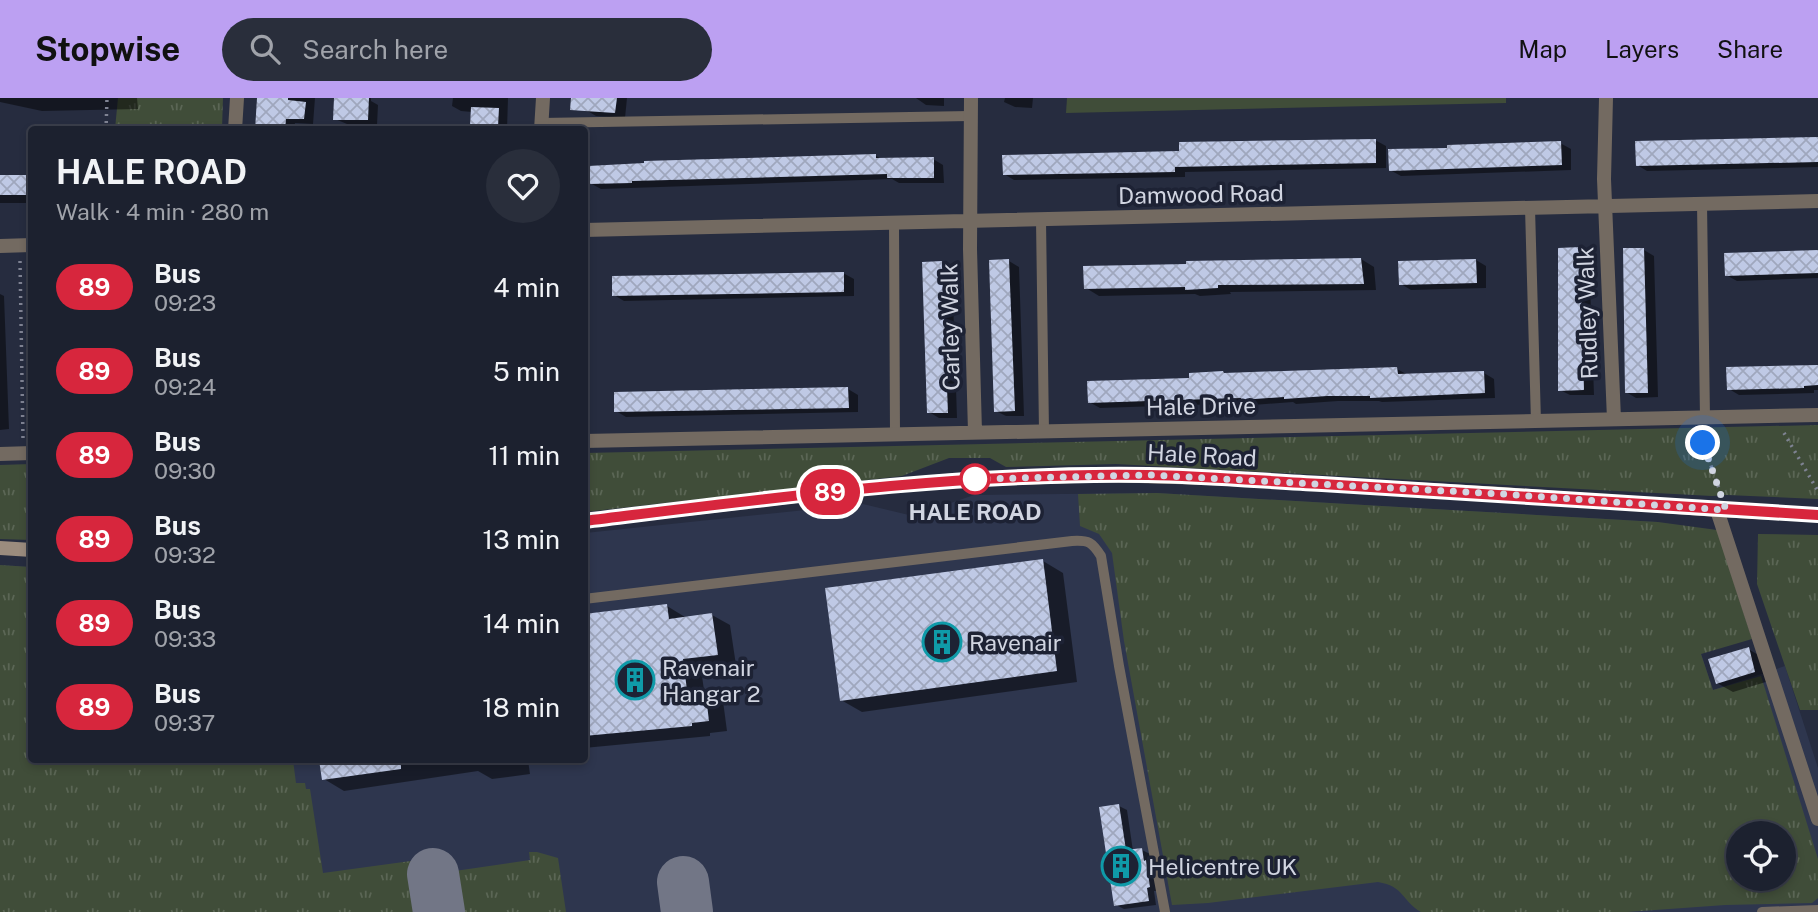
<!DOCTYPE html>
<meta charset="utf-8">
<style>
body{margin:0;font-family:"Public Sans",sans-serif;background:#292e3b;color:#f1f3f6;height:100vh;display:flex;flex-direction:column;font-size:26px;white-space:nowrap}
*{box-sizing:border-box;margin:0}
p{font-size:23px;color:#a0a3aa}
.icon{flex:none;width:38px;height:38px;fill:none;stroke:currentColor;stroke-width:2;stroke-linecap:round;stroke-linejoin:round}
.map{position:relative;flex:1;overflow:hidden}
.sheet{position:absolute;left:28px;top:28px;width:560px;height:637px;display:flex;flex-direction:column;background:#1c212f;border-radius:7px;box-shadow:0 4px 10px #0003,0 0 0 2px #3a3e4b}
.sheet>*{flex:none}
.badge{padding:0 14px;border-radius:23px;font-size:24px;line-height:46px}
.buttons{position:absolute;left:1726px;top:723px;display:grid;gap:14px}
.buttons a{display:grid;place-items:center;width:70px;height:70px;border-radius:50%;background:#1c212f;box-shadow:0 4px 10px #0003,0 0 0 2px #3a3e4b;font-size:35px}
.you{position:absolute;width:35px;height:35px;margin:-18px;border:5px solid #fff;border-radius:50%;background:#1a73e8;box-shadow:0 0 0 10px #1a73e833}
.map>.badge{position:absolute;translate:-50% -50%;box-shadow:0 0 0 4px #fff}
.round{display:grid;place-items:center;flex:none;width:74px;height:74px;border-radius:37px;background:#292e3b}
.head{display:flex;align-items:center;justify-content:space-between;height:119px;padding:0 28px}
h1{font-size:33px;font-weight:700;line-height:52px}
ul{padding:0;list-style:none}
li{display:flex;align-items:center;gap:21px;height:84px;padding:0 28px}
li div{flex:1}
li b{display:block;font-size:26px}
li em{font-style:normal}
li .badge{min-width:77px;font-weight:700;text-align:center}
header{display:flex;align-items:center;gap:42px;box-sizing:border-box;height:98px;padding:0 35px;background:#bca0f2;color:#111}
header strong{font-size:33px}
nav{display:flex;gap:38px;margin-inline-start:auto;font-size:24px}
.search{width:490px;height:63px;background:#292e3b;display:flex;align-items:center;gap:18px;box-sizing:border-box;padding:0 24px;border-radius:38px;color:#a0a3aa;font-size:26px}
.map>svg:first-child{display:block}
</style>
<header>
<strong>Stopwise</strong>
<div class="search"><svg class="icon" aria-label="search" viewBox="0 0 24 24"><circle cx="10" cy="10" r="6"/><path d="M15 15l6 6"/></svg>Search here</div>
<nav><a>Map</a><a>Layers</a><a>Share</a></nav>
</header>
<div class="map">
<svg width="1818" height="814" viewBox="0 0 1818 814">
<defs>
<pattern id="grass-tufts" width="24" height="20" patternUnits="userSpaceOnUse" patternTransform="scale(1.75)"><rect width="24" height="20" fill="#404d39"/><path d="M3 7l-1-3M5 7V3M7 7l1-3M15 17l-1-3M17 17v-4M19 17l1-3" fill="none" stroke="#5b6655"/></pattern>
<pattern id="building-cross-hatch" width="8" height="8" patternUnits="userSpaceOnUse" patternTransform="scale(1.75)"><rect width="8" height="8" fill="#bfc9e5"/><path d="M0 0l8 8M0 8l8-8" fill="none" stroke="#9fa7bd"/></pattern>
</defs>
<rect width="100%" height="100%" fill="#262c3f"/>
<!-- built -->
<path fill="#2e364e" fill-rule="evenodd" d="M1157 395 1658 424 1713 592 1785 568 1818 670V814H0V467L31 469 32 662H584L585 435 863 406 913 418 974 397ZM1738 735H1783V780H1738Z"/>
<!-- grass -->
<path fill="url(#grass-tufts)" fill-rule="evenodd" d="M118 0H223L222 31H115Z
M26 174H32L31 347H30Z
M1818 327V401L1727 397 1712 398 1116 366 1006 369 990 360H949L902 378 585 414V355Z
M31 366V442L0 441V367Z
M1157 395 1658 424 1717 432 1752 541 1701 556 1713 592 1761 578 1818 761V800L1812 805 1725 807 1627 814H1421C1402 803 1404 788 1378 784L1208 805 1172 807 1124 543 1112 455 1099 436 1080 428 1078 396ZM1738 735H1783V780H1738Z
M1758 436 1818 437V612H1800L1757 486Z
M0 467 31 469 32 662H293L296 685H305L306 691H310L323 775 418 762 425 814H0Z
M529 754H537L558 760 566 814H454L448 774 530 762Z"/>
<!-- park -->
<path fill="#404d39" d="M1067 0H1506V5L1066 15Z"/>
<!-- shadow -->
<path fill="#0007" d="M0 0H137L138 11 42 13 0 4Z
M259 0H315L313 26 295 25 294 32H258Z
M336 0H371V3L378 7 377 27H371V32H347V26L335 21Z
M453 0H508L507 32H481L472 27V14L461 13 452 8Z
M587 0H627L625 20 596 18 586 12Z
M916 0H944V8L926 7Z
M1005 0H1033L1032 10 1015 9 1004 4Z
M1818 40V69L1647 73 1637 67Z
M1375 42 1386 48V70L1185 74V79L1014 82 1004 76 1181 55Z
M1560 45 1571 51V72L1401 78 1390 72Z
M876 58 882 61H933L943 67 944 85H899L892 81 601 91 590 85Z
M0 79H32V105H0Z
M1579 151 1589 157 1594 297H1570L1560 292Z
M1644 152 1654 158 1658 299 1636 300 1626 294Z
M1818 153V180L1737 183 1726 177Z
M1361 161 1374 169 1376 192 1230 194 1231 196 1200 198 1195 196 1099 198 1086 190Z
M1476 162 1486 168V190L1411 192 1401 186Z
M1009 163 1019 169 1024 318H1006L996 313Z
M942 165 952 171 957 320H939L929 314Z
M843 175 854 181V198L624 203 614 197Z
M0 196 4 198 9 331 0 332Z
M1818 268V292H1814V295L1739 297 1729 291Z
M1397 271 1408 277 1484 275 1494 281 1495 300 1382 304 1379 303H1338L1296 306 1293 304 1253 307 1250 305 1100 310 1089 304 1191 282 1226 276Z
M848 291 858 297V314L626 319 616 313Z
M1043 463 1063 475 1077 584 862 614 841 602Z
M667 508 685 519 686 521 712 517 730 527 736 567 701 571 704 592 723 603 727 633 710 635V638L584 650V518Z
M1748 551 1764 560 1769 583 1733 594 1717 585Z
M321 662H528L530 676 492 681 478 673 344 693 324 681Z
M1119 708 1127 712 1133 753 1142 752 1150 756 1151 767 1154 769 1157 793H1154L1156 807 1124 811 1116 807Z"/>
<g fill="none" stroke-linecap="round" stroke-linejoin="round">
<!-- taxiway -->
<path stroke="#727686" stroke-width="52" d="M433 776 439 814
M683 784 687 814"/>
</g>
<!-- building -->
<path fill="url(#building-cross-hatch)" d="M257 0H288V2L306 4 304 21H286L285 32H255Z
M334 0H369L368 22H333Z
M571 0H617L615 15 570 12Z
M471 9 499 10 498 29 470 28Z
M1818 39V64L1636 68 1635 43Z
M1376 41V65L1175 69V74L1003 77 1002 57 1179 53V44Z
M1561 43 1562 67 1389 73 1388 51 1447 50V47Z
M876 56V60L934 59V80H887V76L632 83V85L589 86 588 68 644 65V63Z
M0 77H32V97H0Z
M1580 149 1584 292 1558 293V150Z
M1623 150H1644L1648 295H1625Z
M1818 152V175L1725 178 1724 155Z
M1361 160 1364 186 1218 187V190L1185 192V189L1084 191 1083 168 1186 166V163Z
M1009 161 1015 313 994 314 989 162Z
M1476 161 1477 185 1399 187 1398 163Z
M942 163 948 315H927L922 164Z
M844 174V194L612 198V178Z
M1818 267V287L1804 288V290L1727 292 1726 269Z
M1397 269 1398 276 1484 273 1485 295 1370 300V298H1327L1284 301V299L1241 302V300L1088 305 1087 283 1189 280V275L1223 273 1224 275Z
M848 289 849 310 614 314V294Z
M1043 461 1057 573 840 603 825 490Z
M667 506 669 521 712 515 718 557 683 561 687 592 705 590 709 623 692 625V628L584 638V516Z
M1749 549 1755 574 1716 586 1708 561Z
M319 662H401V671L322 682Z
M1119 706 1126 752 1142 750 1144 763 1146 762 1150 789 1147 790 1149 803 1114 808 1099 709Z"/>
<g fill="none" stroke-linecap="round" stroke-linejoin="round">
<!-- path -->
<path stroke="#7f8393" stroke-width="3.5" stroke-dasharray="2 5" stroke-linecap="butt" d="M106 32 107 0
M20 163 23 341
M1698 335 1703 345 1721 396
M1784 335 1818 393"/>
<!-- lane -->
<path stroke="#736a61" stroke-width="10" d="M541 25 970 18
M1702 105 1705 320
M1530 110 1536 324
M1041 122 1044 334
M894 125 895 336
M584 501 1072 443C1089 442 1092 444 1101 458L1119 568 1165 814
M1762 814 1818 812"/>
<!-- street -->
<path stroke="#736a61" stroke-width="14" d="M971 0 970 151 975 334
M1606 0 1604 81 1614 321
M235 32 237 0
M541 32 543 0
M584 132 1818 103
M0 148 32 147
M584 343 1818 317
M0 356 32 355
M1717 412 1818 721"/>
<!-- secondary -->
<path stroke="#9b8c7e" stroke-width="14" d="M584 423 837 393 957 382 1103 377 1211 380 1502 396 1717 412 1818 417
M0 450 32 452"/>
</g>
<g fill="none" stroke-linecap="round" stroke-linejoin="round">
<defs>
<path id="line" d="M584 423C771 400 959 374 1148 377 1206 378 1264 383 1322 386 1487 395 1652 408 1818 417"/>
</defs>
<!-- line casing -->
<use href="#line" stroke="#fff" stroke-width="16"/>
<!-- line -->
<use href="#line" stroke="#d7263d" stroke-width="10"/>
<!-- walk -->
<path stroke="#d1d5e1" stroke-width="7" stroke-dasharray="0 12.6" d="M975 381 1150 377 1502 396 1726 412 1703 345"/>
</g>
<!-- icons -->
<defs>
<symbol id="building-ring" viewBox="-11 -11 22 22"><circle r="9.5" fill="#1d2234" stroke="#0f9aa8" stroke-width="1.5"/><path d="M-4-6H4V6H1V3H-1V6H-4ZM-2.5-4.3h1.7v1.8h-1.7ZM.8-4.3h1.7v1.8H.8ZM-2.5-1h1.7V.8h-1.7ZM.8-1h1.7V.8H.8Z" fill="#0f9aa8"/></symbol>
</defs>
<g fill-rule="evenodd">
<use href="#building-ring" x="920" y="522" width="44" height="44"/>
<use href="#building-ring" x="613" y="560" width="44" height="44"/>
<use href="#building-ring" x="1099" y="746" width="44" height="44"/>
</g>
<!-- markers -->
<circle fill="#fff" stroke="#d7263d" stroke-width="3.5" cx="975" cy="381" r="14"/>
<g text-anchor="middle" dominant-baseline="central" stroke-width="7" stroke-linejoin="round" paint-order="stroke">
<!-- street labels -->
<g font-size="23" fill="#d1d5e1" stroke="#1d2234">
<text transform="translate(1201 96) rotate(-1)">Damwood Road</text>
<text transform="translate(1587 215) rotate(-92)">Rudley Walk</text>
<text transform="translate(950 229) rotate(-91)">Carley Walk</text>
<text transform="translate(1201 308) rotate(-1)">Hale Drive</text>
<text transform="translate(1202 357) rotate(3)">Hale Road</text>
</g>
<!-- stop labels -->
<g font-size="23" font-weight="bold" fill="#d1d5e1" stroke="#1d2234">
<text x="975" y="413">HALE ROAD</text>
</g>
<!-- poi labels -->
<g font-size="23" fill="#d1d5e1" stroke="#1d2234" text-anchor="start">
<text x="969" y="544">Ravenair</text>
<text x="662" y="569">Ravenair<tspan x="662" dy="26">Hangar 2</tspan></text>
<text x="1148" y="768">Helicentre UK</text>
</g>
</g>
</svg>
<div class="buttons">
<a><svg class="icon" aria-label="locate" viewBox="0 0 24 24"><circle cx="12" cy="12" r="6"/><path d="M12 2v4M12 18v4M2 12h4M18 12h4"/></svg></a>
</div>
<div class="you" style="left:1703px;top:345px"></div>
<b class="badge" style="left:830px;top:394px;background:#d7263d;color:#fff">89</b>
<section class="sheet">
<div class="head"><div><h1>HALE ROAD</h1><p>Walk · 4 min · 280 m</p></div><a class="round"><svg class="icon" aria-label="heart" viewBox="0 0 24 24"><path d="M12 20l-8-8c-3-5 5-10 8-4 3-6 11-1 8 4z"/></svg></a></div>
<ul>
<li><span class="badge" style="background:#d7263d;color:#fff">89</span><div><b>Bus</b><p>09:23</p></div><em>4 min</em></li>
<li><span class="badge" style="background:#d7263d;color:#fff">89</span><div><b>Bus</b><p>09:24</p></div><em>5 min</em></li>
<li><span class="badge" style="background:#d7263d;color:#fff">89</span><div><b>Bus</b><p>09:30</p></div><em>11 min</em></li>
<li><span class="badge" style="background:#d7263d;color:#fff">89</span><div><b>Bus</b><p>09:32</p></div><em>13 min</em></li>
<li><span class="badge" style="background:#d7263d;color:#fff">89</span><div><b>Bus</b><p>09:33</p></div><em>14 min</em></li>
<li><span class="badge" style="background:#d7263d;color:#fff">89</span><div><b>Bus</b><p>09:37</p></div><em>18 min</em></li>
</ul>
</section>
</div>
